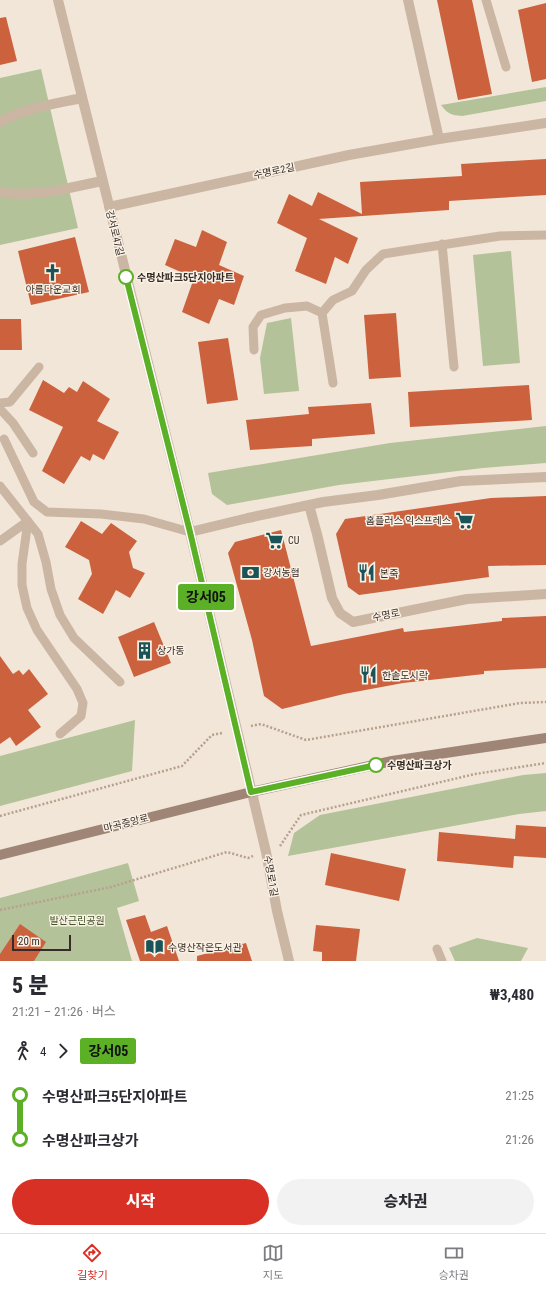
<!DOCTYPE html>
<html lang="ko">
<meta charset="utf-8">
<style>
body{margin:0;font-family:"Roboto Condensed","Noto Sans KR",sans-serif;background:#f2f2f3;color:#2b2b33;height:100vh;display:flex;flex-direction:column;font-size:15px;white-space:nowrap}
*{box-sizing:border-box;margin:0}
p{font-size:13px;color:#7c7c81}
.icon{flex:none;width:22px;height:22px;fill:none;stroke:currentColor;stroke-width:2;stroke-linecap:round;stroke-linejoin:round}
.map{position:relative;height:961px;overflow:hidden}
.panel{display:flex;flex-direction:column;background:#fff;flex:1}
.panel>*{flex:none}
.badge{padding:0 8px;border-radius:3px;font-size:14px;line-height:26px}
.scale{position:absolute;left:12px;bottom:10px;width:59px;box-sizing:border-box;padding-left:4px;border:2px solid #362b26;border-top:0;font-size:11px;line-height:14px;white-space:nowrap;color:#362b26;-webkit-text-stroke:3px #faf1e5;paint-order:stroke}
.map>.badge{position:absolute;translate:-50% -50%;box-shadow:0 0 0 2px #fff}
.legs{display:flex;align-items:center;gap:6px;height:44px;padding:0 12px;font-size:13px}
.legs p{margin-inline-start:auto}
.headline{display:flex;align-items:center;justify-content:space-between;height:68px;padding:0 12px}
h1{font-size:22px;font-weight:800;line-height:30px}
.action{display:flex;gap:8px;margin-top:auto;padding:8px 12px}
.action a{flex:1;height:46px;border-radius:24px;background:#d93025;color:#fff;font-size:16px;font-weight:800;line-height:46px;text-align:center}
.action a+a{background:#f2f2f3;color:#2b2b33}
ul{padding:0 12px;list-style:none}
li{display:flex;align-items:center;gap:14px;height:44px;font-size:15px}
li i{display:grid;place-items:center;width:6px;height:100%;margin:0 5px;background:currentColor}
li i::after{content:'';width:10px;height:10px;margin:-5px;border:3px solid;border-radius:50%;background:#fff}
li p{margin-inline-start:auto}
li:first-child i{background:linear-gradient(#0000 50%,currentColor 0)}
li:last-child i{background:linear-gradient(currentColor 50%,#0000 0)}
.tab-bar{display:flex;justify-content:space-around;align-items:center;height:56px;border-top:1px solid #e1e1e2;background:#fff;font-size:11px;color:#7c7c81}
.tab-bar a{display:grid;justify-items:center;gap:2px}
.tab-bar .active{color:#d93025}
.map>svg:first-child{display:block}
</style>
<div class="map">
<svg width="546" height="961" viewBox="0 0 546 961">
<rect width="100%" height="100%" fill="#f2e6d8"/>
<!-- green -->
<path fill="#b3c298" d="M41 69 78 228 0 245V78Z
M546 87V101L462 116C451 115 448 114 441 105Z
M511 251 520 363 483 366 473 255Z
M291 318 299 391 264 394 260 358 267 323Z
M546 426V463L483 468 339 485 227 505 212 494 208 473 390 443Z
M135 720 132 771 0 806V756Z
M546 773V811L519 814 288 856 294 833 320 815 523 775Z
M128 863 139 901 117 908 132 961H0V898Z
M477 938 528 948 521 961H455L449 948Z"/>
<!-- building -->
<path fill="#cc613d" d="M437 0H472L492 94 458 100Z
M546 3V79L532 82 518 10Z
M6 17 17 61 0 65V18Z
M546 159V195L449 201V210L319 219 358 238 348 264 335 257 326 284 295 271 307 238 277 223 289 194 312 206 318 192 362 214 360 182 462 176 461 164Z
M202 230 227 242 219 265 244 276 234 305 219 299 209 324 182 312 194 278 165 265 175 239 196 247Z
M75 237 89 292 31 305 18 251Z
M396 313 401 377 369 379 364 315Z
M0 319H21L22 350H0Z
M228 338 238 400 207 404 198 342Z
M43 380 64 393 69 387 77 392 83 381 110 399 97 421 119 432 104 460 93 454 90 461 81 456 64 484 42 471 63 427 29 410Z
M529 385 532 420 410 427 408 392Z
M371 403 375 434 312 439V446L250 450 246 420 309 414 308 407Z
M546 496V565L488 566 489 577 359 595 348 587 336 534 345 519 491 498Z
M81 521 102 534 111 523 137 541 129 552 133 568 145 573 130 598 116 590 103 614 78 599 92 574 89 560 65 547Z
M281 530 311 646 403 628 404 632 502 621V618L546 616V668L484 671V674L403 683 344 694 282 709 264 696 252 640 228 553 235 542Z
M154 622 171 663 134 677 118 637Z
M0 656 13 674 19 670 23 675 29 669 48 694 28 710 41 727 16 746 10 737 0 744Z
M516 825 546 827V858L514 856 513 868 437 861 439 832 515 839Z
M331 853 406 869 399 901 325 885Z
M145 915 151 932 167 926 179 961H140L126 920Z
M20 924 46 942 34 961H0V954Z
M316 925 360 929 356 961H322V952L313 951Z
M246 943 252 961H197V956Z"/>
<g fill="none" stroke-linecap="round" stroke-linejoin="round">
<!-- path -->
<path stroke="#b7a08e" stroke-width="2.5" stroke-dasharray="2 2" stroke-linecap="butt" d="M251 726 261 724 306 740 520 703 546 702
M0 816 182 766 212 735 222 733
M280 846 301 815 475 774 546 763
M0 910 111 887 227 852 248 858 253 856"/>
<!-- service -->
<path stroke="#cbb6a4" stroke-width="9" d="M486 0 506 67
M442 244 454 367
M322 313 333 300 352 291 366 270 383 254 500 236 546 235
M254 350 253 327 261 315 285 308 307 306 322 313 333 383
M0 403 10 402 39 367
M0 409 13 423 33 453
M4 439 34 502 47 512 101 514 144 519 190 532
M0 486 38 534 46 562 51 589 60 615 74 638 120 682
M0 541 28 521 22 564V585L27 608 37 630 77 689 83 703 81 716 60 734
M437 949 442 961"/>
<!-- pedestrian -->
<path stroke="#cbb6a4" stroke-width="10" d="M0 122C25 108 54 104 82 98
M0 193 25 194 55 191 102 181"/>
<!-- minor -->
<path stroke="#cbb6a4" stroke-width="10" d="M408 0 439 139
M309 505 317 534 332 598 340 613 353 622 467 599 546 594
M190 532 248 518 323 502 378 495 461 481 546 477"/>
<!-- tertiary -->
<path stroke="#cbb6a4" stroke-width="10" d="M58 0 190 532 266 852 277 911 289 961
M109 207 349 155 439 139 546 123"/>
<!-- secondary -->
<path stroke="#9f8575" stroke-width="10" d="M0 855 251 792 392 761 546 738"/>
</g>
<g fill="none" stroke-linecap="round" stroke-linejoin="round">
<defs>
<path id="line-1" d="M126 277 190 532 251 792 376 765"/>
</defs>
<!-- line-1 casing -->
<use href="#line-1" stroke="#fff" stroke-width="9"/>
<!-- line-1 -->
<use href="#line-1" stroke="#5bb025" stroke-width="6"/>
</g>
<!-- icons -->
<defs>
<symbol id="church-bare" viewBox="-9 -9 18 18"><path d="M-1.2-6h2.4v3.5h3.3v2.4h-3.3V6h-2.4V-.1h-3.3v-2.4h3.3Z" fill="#1a5459" stroke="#faf1e5" stroke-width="2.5" paint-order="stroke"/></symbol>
<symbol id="supermarket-bare" viewBox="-9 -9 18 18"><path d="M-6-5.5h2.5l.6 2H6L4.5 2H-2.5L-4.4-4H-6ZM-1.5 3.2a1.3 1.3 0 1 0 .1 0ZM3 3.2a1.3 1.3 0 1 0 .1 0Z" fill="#1a5459" stroke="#faf1e5" stroke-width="2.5" paint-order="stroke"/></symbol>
<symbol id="bank-bare" viewBox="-9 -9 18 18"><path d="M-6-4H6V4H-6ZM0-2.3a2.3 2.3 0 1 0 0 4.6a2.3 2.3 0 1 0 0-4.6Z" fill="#1a5459" stroke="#faf1e5" stroke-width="2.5" paint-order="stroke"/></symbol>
<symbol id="restaurant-bare" viewBox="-9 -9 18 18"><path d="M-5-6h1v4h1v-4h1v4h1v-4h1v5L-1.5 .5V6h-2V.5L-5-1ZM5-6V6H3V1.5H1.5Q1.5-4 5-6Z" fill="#1a5459" stroke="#faf1e5" stroke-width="2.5" paint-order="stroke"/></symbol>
<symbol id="building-bare" viewBox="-9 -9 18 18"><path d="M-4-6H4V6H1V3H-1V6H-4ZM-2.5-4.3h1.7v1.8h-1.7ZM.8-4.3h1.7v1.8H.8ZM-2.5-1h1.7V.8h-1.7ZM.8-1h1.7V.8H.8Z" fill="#1a5459" stroke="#faf1e5" stroke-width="2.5" paint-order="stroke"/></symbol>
<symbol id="library-bare" viewBox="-9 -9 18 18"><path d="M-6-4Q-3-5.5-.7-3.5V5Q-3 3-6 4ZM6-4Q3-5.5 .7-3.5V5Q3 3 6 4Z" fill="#1a5459" stroke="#faf1e5" stroke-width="2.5" paint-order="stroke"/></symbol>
</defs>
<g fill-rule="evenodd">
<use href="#church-bare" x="40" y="260" width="25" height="25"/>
<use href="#supermarket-bare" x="452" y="508" width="25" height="25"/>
<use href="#supermarket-bare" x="262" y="528" width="25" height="25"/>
<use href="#bank-bare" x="238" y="560" width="25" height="25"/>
<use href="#restaurant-bare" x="354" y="560" width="25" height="25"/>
<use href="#building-bare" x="132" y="638" width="25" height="25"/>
<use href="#restaurant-bare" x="356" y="662" width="25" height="25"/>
<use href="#library-bare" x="142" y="934" width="25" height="25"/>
</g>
<!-- markers -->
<g fill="#fff" stroke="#5bb025" stroke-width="2">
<circle cx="126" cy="277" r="7"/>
<circle cx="376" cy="765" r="7"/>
</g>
<g text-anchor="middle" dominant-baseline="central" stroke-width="3" stroke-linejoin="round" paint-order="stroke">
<!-- street labels -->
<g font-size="10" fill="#362b26" stroke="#faf1e5">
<text transform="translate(274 171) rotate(-12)">수명로2길</text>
<text transform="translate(115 233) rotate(76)">강서로47길</text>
<text transform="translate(386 615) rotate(-11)">수명로</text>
<text transform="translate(126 823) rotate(-14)">마곡중앙로</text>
<text transform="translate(271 876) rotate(80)">수명로1길</text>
</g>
<!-- stop labels -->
<g font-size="10" font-weight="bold" fill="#362b26" stroke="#faf1e5" text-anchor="start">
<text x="137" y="277">수명산파크5단지아파트</text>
<text x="387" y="765">수명산파크상가</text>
</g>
<!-- poi labels -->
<g font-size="10" fill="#362b26" stroke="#faf1e5" text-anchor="start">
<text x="53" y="289" text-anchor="middle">아름다운교회</text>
<text x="451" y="520" text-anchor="end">홈플러스 익스프레스</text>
<text x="288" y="540">CU</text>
<text x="263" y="572">강서농협</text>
<text x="380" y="573">본죽</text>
<text x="157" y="650">상가동</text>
<text x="382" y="675">한솥도시락</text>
<text x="168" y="947">수명산작은도서관</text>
</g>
<!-- park labels -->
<g font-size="10" fill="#445529" stroke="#faf1e5">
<text x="77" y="920">발산근린공원</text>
</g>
</g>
</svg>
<div class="scale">20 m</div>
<b class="badge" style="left:206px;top:597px;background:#5bb025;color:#111">강서05</b>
</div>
<section class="panel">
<div class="headline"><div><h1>5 분</h1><p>21:21 – 21:26 · 버스</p></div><b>₩3,480</b></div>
<div class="legs"><svg class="icon" aria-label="walk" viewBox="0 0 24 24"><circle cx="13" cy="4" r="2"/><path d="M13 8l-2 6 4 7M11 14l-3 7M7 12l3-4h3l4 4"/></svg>4<svg class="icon" aria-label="forward" viewBox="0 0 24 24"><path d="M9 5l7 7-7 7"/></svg><b class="badge" style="background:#5bb025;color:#111">강서05</b></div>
<ul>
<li><i style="color:#5bb025"></i><b>수명산파크5단지아파트</b><p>21:25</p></li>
<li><i style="color:#5bb025"></i><b>수명산파크상가</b><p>21:26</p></li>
</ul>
<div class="action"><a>시작</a><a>승차권</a></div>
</section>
<nav class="tab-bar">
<a class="active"><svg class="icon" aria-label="directions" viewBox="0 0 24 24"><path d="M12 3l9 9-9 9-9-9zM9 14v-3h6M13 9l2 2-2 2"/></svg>길찾기</a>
<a><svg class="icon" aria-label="map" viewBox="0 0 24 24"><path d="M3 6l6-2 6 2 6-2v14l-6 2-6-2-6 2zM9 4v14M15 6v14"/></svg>지도</a>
<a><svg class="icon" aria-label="tickets" viewBox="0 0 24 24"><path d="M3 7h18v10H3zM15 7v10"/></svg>승차권</a>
</nav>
